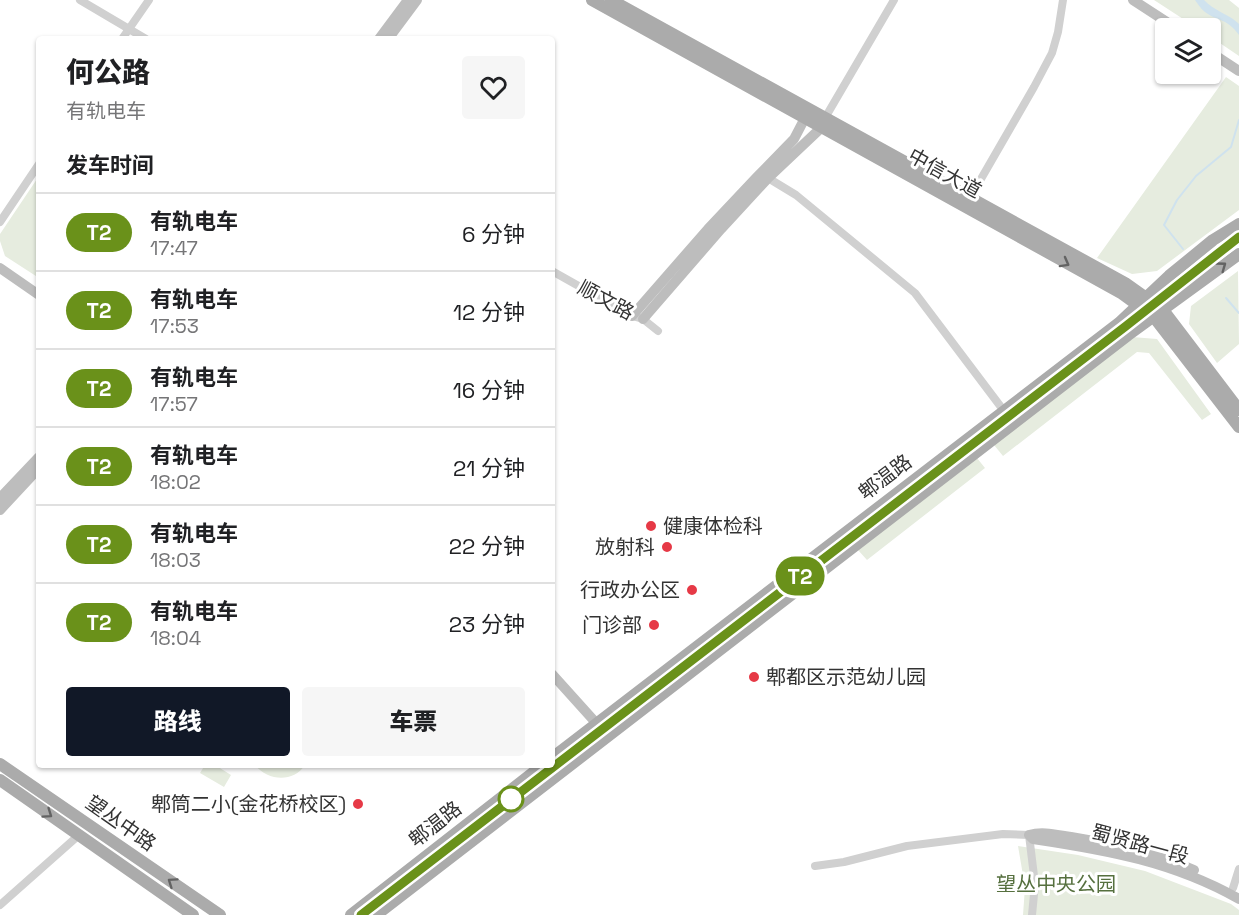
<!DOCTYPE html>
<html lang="zh">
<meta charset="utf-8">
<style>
body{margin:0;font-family:"Space Grotesk","Noto Sans SC",sans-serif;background:#f6f6f6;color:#202124;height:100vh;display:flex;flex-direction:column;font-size:22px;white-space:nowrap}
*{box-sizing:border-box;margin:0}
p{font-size:20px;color:#757577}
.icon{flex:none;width:33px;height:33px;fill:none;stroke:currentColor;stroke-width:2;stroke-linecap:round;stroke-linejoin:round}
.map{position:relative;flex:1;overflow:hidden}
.panel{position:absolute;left:36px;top:36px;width:519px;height:732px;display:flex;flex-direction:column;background:#fff;border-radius:6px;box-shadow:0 2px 4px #0004}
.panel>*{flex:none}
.badge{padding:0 12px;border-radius:20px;font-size:21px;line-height:39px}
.controls{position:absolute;left:1155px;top:18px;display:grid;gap:12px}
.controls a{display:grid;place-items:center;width:66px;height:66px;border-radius:6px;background:#fff;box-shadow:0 2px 4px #0004;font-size:30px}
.map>.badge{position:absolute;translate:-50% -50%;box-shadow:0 0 0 3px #fff}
h2{padding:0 30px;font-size:22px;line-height:54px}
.round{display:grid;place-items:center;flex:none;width:63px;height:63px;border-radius:6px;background:#f6f6f6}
.head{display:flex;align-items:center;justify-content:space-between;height:102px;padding:0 30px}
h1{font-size:28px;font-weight:800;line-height:45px}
.button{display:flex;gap:12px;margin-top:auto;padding:12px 30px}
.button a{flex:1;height:69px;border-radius:6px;background:#111827;color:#fff;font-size:24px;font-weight:800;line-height:69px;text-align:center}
.button a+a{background:#f6f6f6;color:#202124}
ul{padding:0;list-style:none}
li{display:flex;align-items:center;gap:18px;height:78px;padding:0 30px;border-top:2px solid #e0e0e0}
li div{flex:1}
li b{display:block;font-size:22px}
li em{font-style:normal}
li .badge{min-width:66px;font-weight:700;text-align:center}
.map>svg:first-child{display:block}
</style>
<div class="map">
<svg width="1239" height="915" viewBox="0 0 1239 915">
<rect width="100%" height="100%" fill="#fff"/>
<!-- green -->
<path fill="#e6ecdf" d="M1154 0H1229L1239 8V56L1211 37 1210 28H1197Z
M1226 77 1239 86V210L1157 271 1132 274 1097 258Z
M39 176V278L5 256 0 241V234Z
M1238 271 1239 344 1217 363 1189 324 1191 306Z
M1132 337 1157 339 1211 414 1202 420 1149 353 1137 352 1003 456 994 445Z
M977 458 985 468 867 560 858 550Z
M205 765H215L231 775 224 787 200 773Z
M255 765H305C293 783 268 781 255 765Z
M1018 846 1078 855 1145 871 1231 904 1239 910V915H1023L1025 887Z"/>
<!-- water -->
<path fill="#cfe2ee" d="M1195 0H1204C1214 11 1229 14 1239 24V35C1227 18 1219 22 1205 12 1201 9 1198 4 1195 0Z"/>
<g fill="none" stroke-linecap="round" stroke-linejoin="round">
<!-- stream -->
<path stroke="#cfe2ee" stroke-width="2" d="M1183 249 1164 225 1177 200 1196 176 1231 147 1239 120
M1226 298 1239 313"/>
<!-- street -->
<path stroke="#d0d0d0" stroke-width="8" d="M80 0 146 39
M122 39 149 0
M825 118 894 0
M768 178 796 195 915 293 1004 411
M970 198 1034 87 1052 53 1058 32 1063 0
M0 222 39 164
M552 271 632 316 643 319 658 331
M815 866 844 862 907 846 1003 834 1029 835 1035 884 1032 915
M1233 888 1239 869
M0 905 79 835"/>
<!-- secondary -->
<path stroke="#bdbdbd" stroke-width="10" d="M1133 0 1176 28
M379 39 408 0
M388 39 417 0
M1210 52 1239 71
M0 268 39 295
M632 316 708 229 757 177 794 139 805 118
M643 319 721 229 768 178 822 127
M0 498 39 457
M0 510 39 468
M552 674 597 724
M1029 835 1033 839C1107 850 1174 862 1239 899
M1029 835C1043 831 1057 835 1071 837 1113 844 1155 853 1194 870"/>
<!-- primary -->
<path stroke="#ababab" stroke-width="12" d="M592 0 1121 293 1154 317 1239 427
M611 0 1125 283 1163 310 1239 410
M552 758 1119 323 1169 276 1213 240 1239 224
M0 764 220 915
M0 780 193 915
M351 915 543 765
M376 915 1128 335 1239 254"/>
<!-- tram -->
<path stroke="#888" stroke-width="1.5" d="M361 915 1126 326 1239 237"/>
</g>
<!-- one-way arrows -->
<defs><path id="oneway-chevron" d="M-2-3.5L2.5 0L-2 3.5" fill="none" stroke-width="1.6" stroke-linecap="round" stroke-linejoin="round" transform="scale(1.5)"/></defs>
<g stroke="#636363">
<use href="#oneway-chevron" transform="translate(1065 263) rotate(29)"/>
<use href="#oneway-chevron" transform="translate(1222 266) rotate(-36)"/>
<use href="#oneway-chevron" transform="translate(48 814) rotate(35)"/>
<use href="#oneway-chevron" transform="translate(172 882) rotate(-145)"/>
</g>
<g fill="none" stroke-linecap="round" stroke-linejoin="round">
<defs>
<path id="line" d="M361 915 1126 326 1239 237"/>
</defs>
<!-- line casing -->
<use href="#line" stroke="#fff" stroke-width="14"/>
<!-- line -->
<use href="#line" stroke="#6a911a" stroke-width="9"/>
</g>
<!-- markers -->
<g fill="#e63946" stroke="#fff" stroke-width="2">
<circle cx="651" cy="526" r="6"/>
<circle cx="667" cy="547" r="6"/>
<circle cx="692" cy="590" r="6"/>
<circle cx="654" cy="625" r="6"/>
<circle cx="754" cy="677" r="6"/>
<circle cx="358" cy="804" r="6"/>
</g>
<circle fill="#fff" stroke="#6a911a" stroke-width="3" cx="511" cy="799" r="12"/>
<g text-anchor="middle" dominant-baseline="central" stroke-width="6" stroke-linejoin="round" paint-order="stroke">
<!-- street labels -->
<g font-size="20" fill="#333" stroke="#fff">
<text transform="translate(945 173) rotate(29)">中信大道</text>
<text transform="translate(606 300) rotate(28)">顺文路</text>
<text transform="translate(885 477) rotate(-37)">郫温路</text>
<text transform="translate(121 823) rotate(35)">望丛中路</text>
<text transform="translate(435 824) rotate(-38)">郫温路</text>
<text transform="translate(1140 844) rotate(15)">蜀贤路一段</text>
</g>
<!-- poi labels -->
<g font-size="20" fill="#333" stroke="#fff" text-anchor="end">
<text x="663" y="526" text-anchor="start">健康体检科</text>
<text x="655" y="547">放射科</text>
<text x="680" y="590">行政办公区</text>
<text x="642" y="625">门诊部</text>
<text x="766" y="677" text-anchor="start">郫都区示范幼儿园</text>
<text x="346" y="804">郫筒二小(金花桥校区)</text>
</g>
<!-- park labels -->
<g font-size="20" fill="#56703f" stroke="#fff">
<text x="1056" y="884">望丛中央公园</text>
</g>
</g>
</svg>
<div class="controls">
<a><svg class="icon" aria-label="layers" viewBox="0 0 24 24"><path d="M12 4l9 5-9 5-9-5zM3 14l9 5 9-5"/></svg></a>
</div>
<b class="badge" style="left:800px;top:576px;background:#6a911a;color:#fff">T2</b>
<section class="panel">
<div class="head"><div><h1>何公路</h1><p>有轨电车</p></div><a class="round"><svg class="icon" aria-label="heart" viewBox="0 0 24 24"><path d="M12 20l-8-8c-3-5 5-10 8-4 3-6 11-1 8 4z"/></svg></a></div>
<h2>发车时间</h2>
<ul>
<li><span class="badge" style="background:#6a911a;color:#fff">T2</span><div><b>有轨电车</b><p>17:47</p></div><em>6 分钟</em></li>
<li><span class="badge" style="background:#6a911a;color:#fff">T2</span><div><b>有轨电车</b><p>17:53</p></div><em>12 分钟</em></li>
<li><span class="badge" style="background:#6a911a;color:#fff">T2</span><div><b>有轨电车</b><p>17:57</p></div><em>16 分钟</em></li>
<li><span class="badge" style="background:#6a911a;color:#fff">T2</span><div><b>有轨电车</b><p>18:02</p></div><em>21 分钟</em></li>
<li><span class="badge" style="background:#6a911a;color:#fff">T2</span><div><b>有轨电车</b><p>18:03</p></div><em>22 分钟</em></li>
<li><span class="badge" style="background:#6a911a;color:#fff">T2</span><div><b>有轨电车</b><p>18:04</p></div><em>23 分钟</em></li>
</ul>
<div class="button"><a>路线</a><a>车票</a></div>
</section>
</div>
